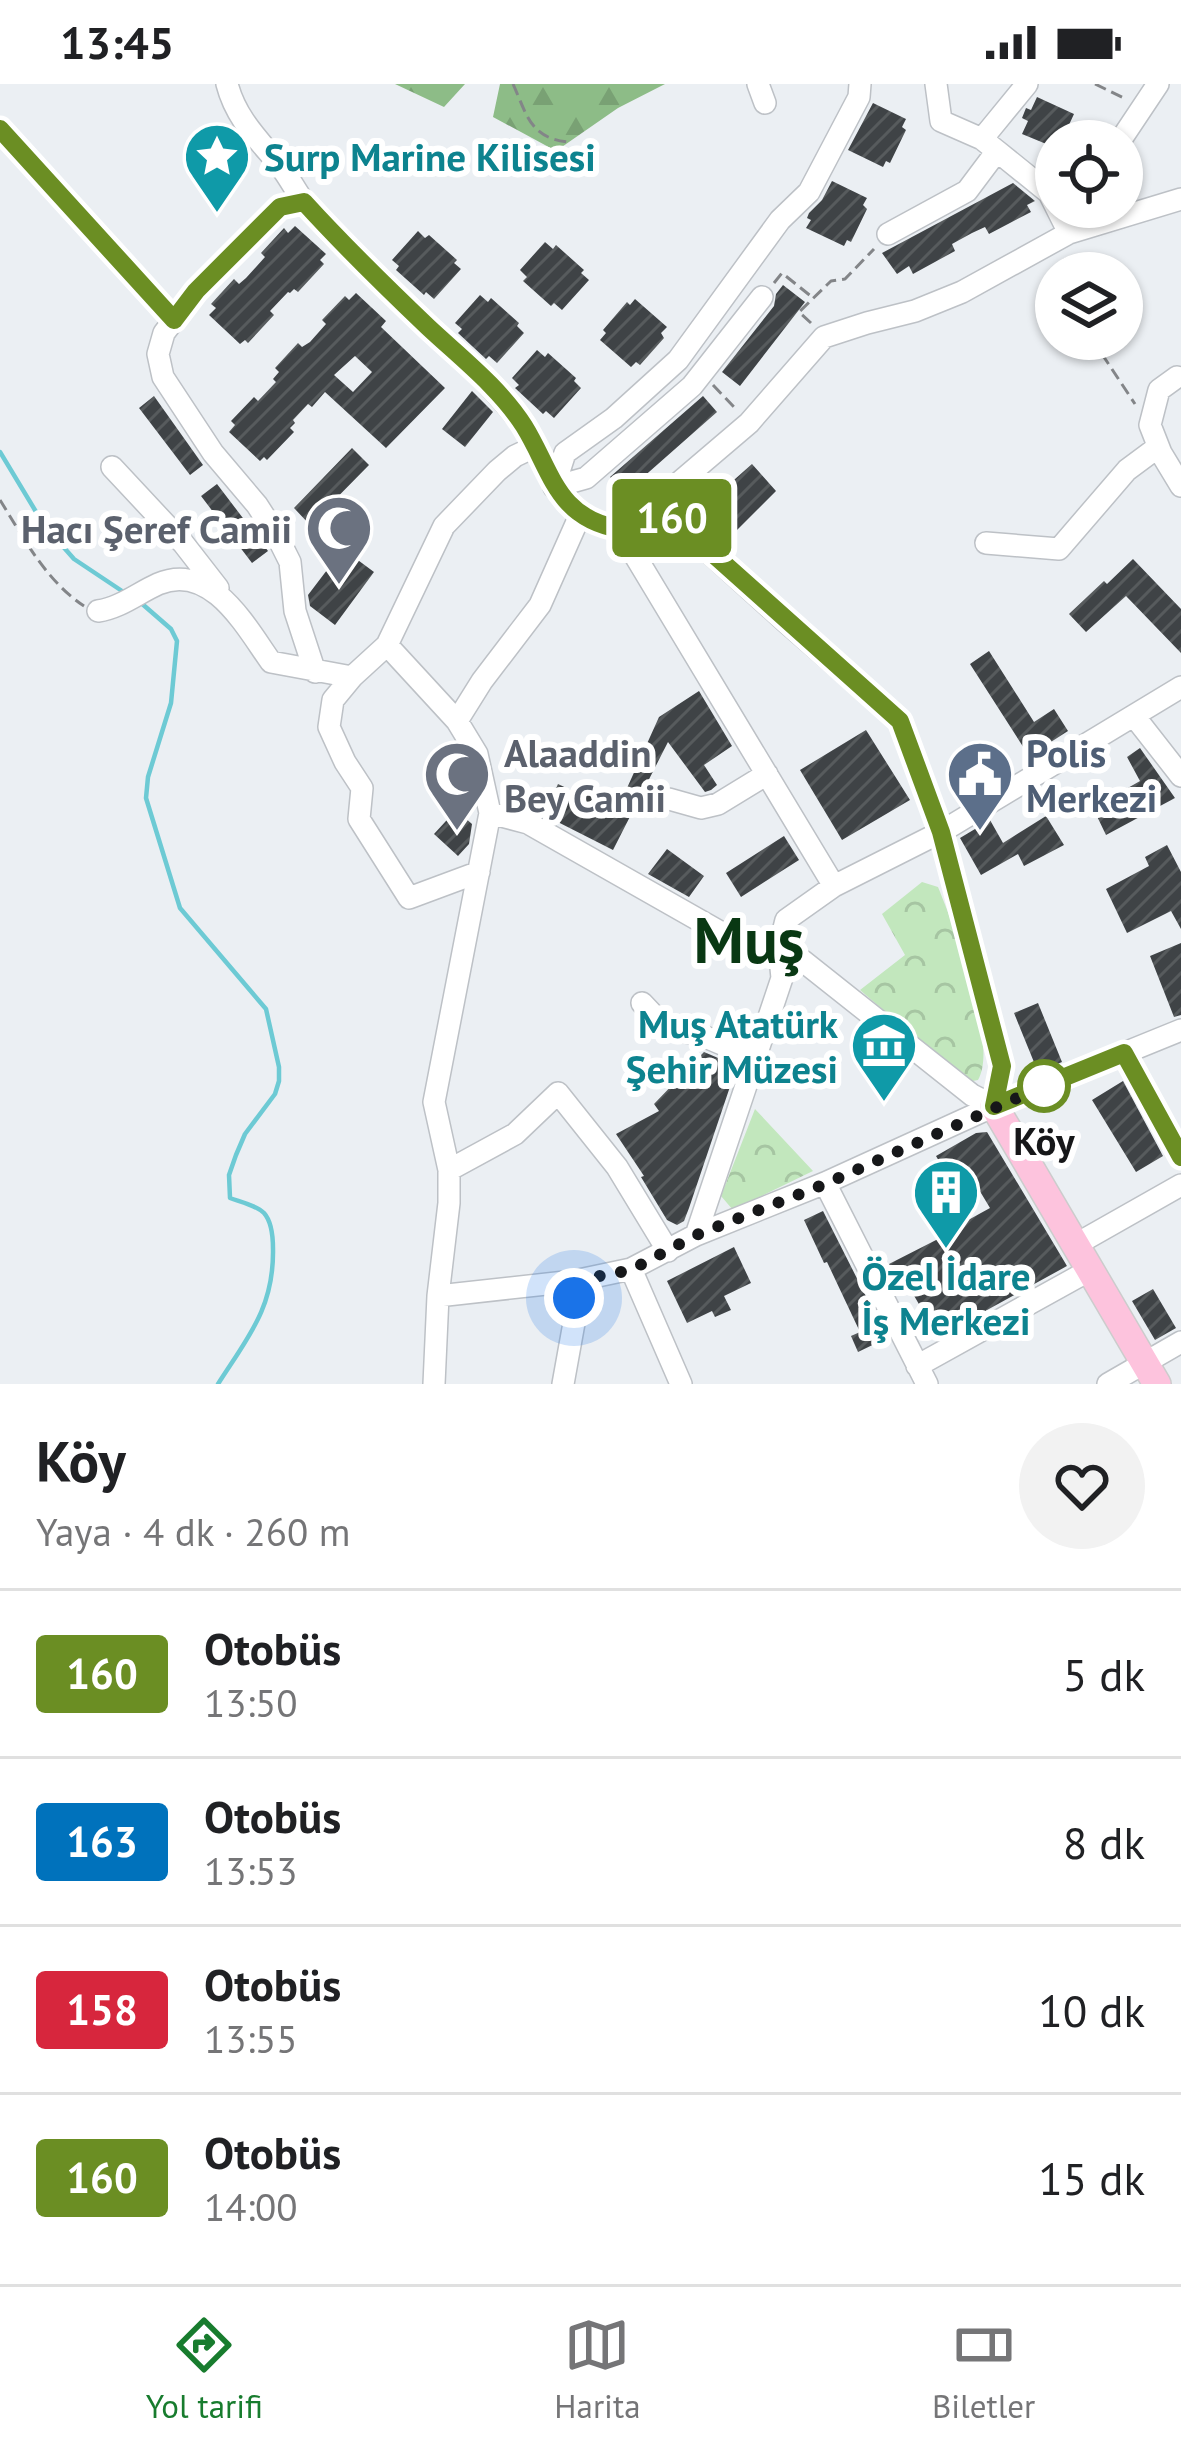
<!DOCTYPE html>
<html lang="tr">
<meta charset="utf-8">
<style>
body{margin:0;font-family:"PT Sans",sans-serif;background:#f2f2f2;color:#202124;height:100vh;display:flex;flex-direction:column;font-size:45px;white-space:nowrap}
*{box-sizing:border-box;margin:0}
p{font-size:39px;color:#757577}
.icon{flex:none;width:66px;height:66px;fill:none;stroke:currentColor;stroke-width:2;stroke-linecap:round;stroke-linejoin:round}
.map{position:relative;height:1300px;overflow:hidden}
.drawer{display:flex;flex-direction:column;background:#fff;flex:1}
.drawer>*{flex:none}
.badge{padding:0 24px;border-radius:9px;font-size:42px;line-height:78px}
.controls{position:absolute;left:1035px;top:36px;display:grid;gap:24px}
.controls a{display:grid;place-items:center;width:108px;height:108px;border-radius:50%;background:#fff;box-shadow:0 3px 9px #0004;font-size:60px}
.you{position:absolute;width:60px;height:60px;margin:-30px;border:9px solid #fff;border-radius:50%;background:#1a73e8;box-shadow:0 0 0 18px #1a73e833}
.map>.badge{position:absolute;translate:-50% -50%;box-shadow:0 0 0 6px #fff}
.round{display:grid;place-items:center;flex:none;width:126px;height:126px;border-radius:63px;background:#f2f2f2}
.overview{display:flex;align-items:center;justify-content:space-between;height:204px;padding:0 36px}
h1{font-size:57px;font-weight:600;line-height:90px}
ul{padding:0;list-style:none}
li{display:flex;align-items:center;gap:36px;height:168px;padding:0 36px;border-top:3px solid #e0e0e0}
li div{flex:1}
li b{display:block;font-size:45px}
li em{font-style:normal}
li .badge{min-width:132px;font-weight:700;text-align:center}
.status{display:flex;justify-content:space-between;align-items:center;height:84px;padding:0 60px;background:#fff;direction:ltr}
.status svg{height:33px;fill:currentColor}
.dock{display:flex;justify-content:space-around;align-items:center;height:168px;border-top:3px solid #e0e0e0;background:#fff;font-size:33px;color:#757577}
.dock a{display:grid;justify-items:center;gap:6px}
.dock .active{color:#187c2e}
.map>svg:first-child{display:block}
</style>
<div class="status"><b>13:45</b><svg viewBox="0 0 49 12"><path d="M0 12V9h3v3zM5 12V6h3v6zM10 12V3h3v9zM15 12V0h3v12zM26 1h20v11H26zM47 4h2v5h-2z"/></svg></div>
<div class="map">
<svg width="1181" height="1300" viewBox="0 0 1181 1300">
<defs>
<pattern id="forest-firs" width="22" height="20" patternUnits="userSpaceOnUse" patternTransform="scale(3)"><rect width="22" height="20" fill="#8dbc87"/><path d="M5 1l3.5 6h-7zM16 11l3.5 6h-7z" fill="#79a174"/></pattern>
<pattern id="park-crowns" width="20" height="18" patternUnits="userSpaceOnUse" patternTransform="scale(3)"><rect width="20" height="18" fill="#c2e7bd"/><path d="M2 6a3 3 0 1 1 6 0M12 15a3 3 0 1 1 6 0" fill="none" stroke="#a6c5a2"/></pattern>
<pattern id="building-hatch" width="6" height="6" patternUnits="userSpaceOnUse" patternTransform="scale(3)"><rect width="6" height="6" fill="#3f4346"/><path d="M-1 1l2-2M0 6l6-6M5 7l2-2" fill="none" stroke="#575b5d"/></pattern>
</defs>
<rect width="100%" height="100%" fill="#ebeff3"/>
<!-- forest -->
<path fill="url(#forest-firs)" d="M395 0H465L444 23Z
M500 0H665L618 24 556 67 493 33Z"/>
<!-- park -->
<path fill="url(#park-crowns)" d="M922 798 938 803C954 842 999 961 978 996L967 998 860 906 905 871 882 830Z
M755 1025 813 1087 733 1126 721 1112Z"/>
<g fill="none" stroke-linecap="round" stroke-linejoin="round">
<!-- stream -->
<path stroke="#6dcad4" stroke-width="4.5" d="M0 368 44 441 74 475 125 509
M140 518 171 545 177 557 171 619 148 693 146 714 180 824 266 925 279 983V997L275 1010 245 1050 236 1071 229 1091 230 1114C241 1118 256 1121 264 1129 272 1138 273 1153 273 1165 274 1224 248 1253 218 1300"/>
</g>
<!-- building -->
<path fill="url(#building-hatch)" fill-rule="evenodd" d="M1037 13 1074 30 1068 43 1074 45 1069 56 1063 54 1061 57H1056V64L1022 50 1028 37 1022 34 1026 24 1031 26Z
M873 19 906 35 902 43 906 46 890 79 886 77 883 83 848 66Z
M832 97 867 114 863 121 867 125 851 158 847 156 844 162 806 144 811 136 807 134 809 129 822 116Z
M1013 99 1035 117 1027 121 1031 128 989 150 985 143 972 149 952 160 955 167 913 190 909 182 897 190 882 169Z
M295 142 326 170 320 176 324 180 298 208 294 205 290 209 288 208 270 227 274 231 248 259 245 256 240 260 209 231 216 224 211 220 234 195 239 200 246 194 265 173 261 169 284 144 288 149Z
M418 147 425 154 429 151 457 176 454 179 461 185 434 215 426 208 424 211 396 186 399 182 392 176Z
M545 158 553 165 556 161 584 186 581 189 589 196 562 226 554 219 551 222 523 197 527 193 520 186Z
M783 201 805 218 740 302 722 288 774 222 776 210Z
M356 209 386 237 381 243 445 304 386 364 325 308 312 323 308 320 293 336 295 339 290 344 294 348 267 376 264 373 260 377 229 348 235 341 231 337 254 313 258 317 276 298 273 295 279 288 275 284 298 259 302 263 310 258 326 240 322 236 345 212 349 216ZM355 272 372 288 353 308 334 291Z
M480 211 488 218 491 214 519 239 517 242 524 249 497 279 489 272 486 275 458 249 462 245 455 239Z
M635 215 667 243 661 249 664 254 640 281 636 278 631 283 600 256 606 249 603 246 627 218 630 221Z
M537 266 545 273 548 269 576 294 574 297 581 304 554 334 546 327 543 330 515 304 519 301 512 294Z
M472 307 493 328 465 363 442 345Z
M154 312 203 381 190 391 139 324Z
M703 312 717 328 624 410 610 393Z
M352 364 369 381 310 441 294 424Z
M752 380 776 407 727 456 700 426Z
M217 400 268 467 252 479 201 412Z
M343 465 374 488 335 541 310 522 308 511Z
M1133 475 1181 525V569L1126 512 1086 548 1069 530 1104 497 1107 500Z
M989 567 1034 638 1054 625 1068 647 1029 672 970 580Z
M699 607 732 662 704 681 717 701 711 706 705 708 668 658 613 766 544 731 558 700 579 710 581 705 623 713 659 633Z
M866 646 910 716 842 756 800 686Z
M1140 664 1175 714 1106 751 1093 724 1140 697 1127 673Z
M456 726 472 740 469 760 458 772 434 750Z
M1046 732 1064 761 1024 782 1018 770 981 791 960 754 990 736 1003 759Z
M784 752 799 776 741 813 726 789Z
M1167 761 1181 788V845L1171 827 1127 849 1106 805 1149 782 1145 773Z
M667 765 704 792 689 813 648 790Z
M1181 859V931L1174 933 1150 872Z
M1038 919 1062 978 1038 988 1014 929Z
M704 968 737 982 689 1124 684 1137 677 1141 667 1136 641 1093 644 1092 616 1050 659 1027 654 1020Z
M1123 997 1163 1072 1136 1088 1092 1016Z
M987 1048 1067 1182 938 1253 909 1203 903 1206 889 1180 940 1154 923 1124 954 1108 970 1135 990 1124 975 1099 956 1106 936 1072 976 1049Z
M823 1127 887 1254 858 1268 851 1252 860 1248 827 1178 824 1179 804 1136Z
M734 1163 751 1199 724 1212 731 1226 715 1233 712 1227 687 1239 667 1197Z
M1153 1205 1176 1244 1155 1256 1132 1217Z"/>
<g fill="none" stroke-linecap="round" stroke-linejoin="round">
<defs>
<path id="minor" d="M227 0C236 35 259 56 281 83 290 95 297 109 306 121 323 142 344 162 363 181 414 233 473 278 519 336 553 378 550 434 619 445L634 437 749 339 824 253 867 239 915 227 962 208 1069 149 1181 115
M758 0 765 19
M936 0 941 37 982 55
M0 45 174 236
M1120 57 1158 0
M997 67 1049 109 1065 141
M304 118 281 123 196 207 164 249 158 270 163 293 213 369 257 421 277 452 290 478 295 527 315 588
M888 150 967 107 997 67 982 55 1027 0
M762 213 692 302 586 394 554 403 565 369 614 334 678 276 780 136 809 108 859 13 860 0
M1177 293 1159 306 1150 341 1161 369 1181 402
M112 383 183 459 218 504
M655 419 785 537 900 637 941 748 1002 982 994 1022
M619 445 834 802
M986 459 1059 465 1127 386 1158 363
M98 527C120 524 138 509 158 500 211 477 246 543 271 578L352 593 387 561
M352 593 333 616 329 643 345 678 362 704 359 735 409 814 479 788
M1134 632 1181 692
M457 637 482 597 540 521 581 429
M669 715 701 724 718 720 767 690
M490 729 528 739 741 860 779 864 782 894 696 1151
M642 919 659 937 675 947 696 949 755 974
M1125 969 1181 1073
M994 1022 972 1011 803 877 779 864 786 836 834 802 941 748 1181 603
M449 1086 515 1050 558 1009 617 1083 668 1167
M825 1099 927 1300
M1075 1161 1181 1101
M631 1185 681 1300
M438 1212 574 1197 631 1185 696 1151 825 1099 994 1022 1181 946
M917 1282 1090 1186
M434 1300 438 1212 449 1119V1086L434 1018 490 729 477 670 457 637 387 561 444 442 497 387 515 372 534 363
M563 1300 574 1239V1197
M1108 1300 1181 1258"/>
<path id="major" d="M994 1022 1157 1300"/>
</defs>
<!-- minor casing -->
<use href="#minor" stroke="#bdc1c6" stroke-width="24"/>
<!-- major casing -->
<use href="#major" stroke="#ccc" stroke-width="30"/>
<!-- path -->
<path stroke="#838588" stroke-width="3" stroke-dasharray="12 6" stroke-linecap="butt" d="M513 0C527 31 530 54 568 58
M1095 0 1126 15
M1065 174 1070 189
M774 199 782 189 812 213
M811 239 799 228 831 197 845 195 874 165
M1092 255 1135 320
M713 301 735 324
M0 416C23 453 46 497 84 522"/>
<!-- minor -->
<use href="#minor" stroke="#fff" stroke-width="21"/>
<!-- major -->
<use href="#major" stroke="#fdc3dd" stroke-width="27"/>
</g>
<g fill="none" stroke-linecap="round" stroke-linejoin="round">
<defs>
<path id="line" d="M0 45 174 236 196 207 280 123 304 118C344 162 385 202 428 243 460 273 500 304 524 342 552 387 556 434 620 445L634 437 655 418 900 637 941 748 1002 982 994 1022 1124 969 1181 1073"/>
</defs>
<!-- line casing -->
<use href="#line" stroke="#fff" stroke-width="27"/>
<!-- line -->
<use href="#line" stroke="#6b8e23" stroke-width="18"/>
<!-- walk -->
<path stroke="#161719" stroke-width="12" stroke-dasharray="0 21.6" d="M574 1214V1197L631 1186 696 1151 825 1100 1044 1002"/>
</g>
<!-- icons -->
<defs>
<symbol id="sight-pin" viewBox="-11 -11 22 30"><path d="M0 17L-7.5 6A9.5 9.5 0 1 1 7.5 6Z" fill="#0f9aa8" stroke="#fff"/><path d="M0-6L1.8-2.2L6-1.7L2.9 1.2L3.7 5.4L0 3.3L-3.7 5.4L-2.9 1.2L-6-1.7L-1.8-2.2Z" fill="#fff"/></symbol>
<symbol id="mosque-pin" viewBox="-11 -11 22 30"><path d="M0 17L-7.5 6A9.5 9.5 0 1 1 7.5 6Z" fill="#6b7280" stroke="#fff"/><path d="M3.5-4.9A6 6 0 1 0 3.5 4.9A5 5 0 1 1 3.5-4.9Z" fill="#fff"/></symbol>
<symbol id="civic-pin" viewBox="-11 -11 22 30"><path d="M0 17L-7.5 6A9.5 9.5 0 1 1 7.5 6Z" fill="#5c6f8a" stroke="#fff"/><path d="M-.6-6.5H3V-4.5H.6V-3L4-1V1h2V6H-6V1h2V-1L-.6-3ZM-1.2 2.5V6h2.4V2.5Z" fill="#fff"/></symbol>
<symbol id="museum-pin" viewBox="-11 -11 22 30"><path d="M0 17L-7.5 6A9.5 9.5 0 1 1 7.5 6Z" fill="#0f9aa8" stroke="#fff"/><path d="M0-6L6-3V-2H-6V-3ZM-5-1h2V3h-2ZM-1-1h2V3h-2ZM3-1h2V3H3ZM-6 4H6V6H-6Z" fill="#fff"/></symbol>
<symbol id="building-pin" viewBox="-11 -11 22 30"><path d="M0 17L-7.5 6A9.5 9.5 0 1 1 7.5 6Z" fill="#0f9aa8" stroke="#fff"/><path d="M-4-6H4V6H1V3H-1V6H-4ZM-2.5-4.3h1.7v1.8h-1.7ZM.8-4.3h1.7v1.8H.8ZM-2.5-1h1.7V.8h-1.7ZM.8-1h1.7V.8H.8Z" fill="#fff"/></symbol>
</defs>
<g fill-rule="evenodd">
<use href="#sight-pin" x="179" y="34" width="76" height="104"/>
<use href="#mosque-pin" x="301" y="406" width="76" height="104"/>
<use href="#mosque-pin" x="419" y="652" width="76" height="104"/>
<use href="#civic-pin" x="942" y="652" width="76" height="104"/>
<use href="#museum-pin" x="846" y="923" width="76" height="104"/>
<use href="#building-pin" x="908" y="1070" width="76" height="104"/>
</g>
<!-- markers -->
<circle fill="#fff" stroke="#6b8e23" stroke-width="6" cx="1044" cy="1002" r="24"/>
<g text-anchor="middle" dominant-baseline="central" stroke-width="12" stroke-linejoin="round" paint-order="stroke">
<!-- culture labels -->
<g font-size="39" font-weight="bold" fill="#0d838f" stroke="#fff" text-anchor="start">
<text x="264" y="72">Surp Marine Kilisesi</text>
<text x="838" y="939" text-anchor="end">Muş Atatürk<tspan x="838" dy="45">Şehir Müzesi</tspan></text>
<text x="946" y="1191" text-anchor="middle">Özel İdare<tspan x="946" dy="45">İş Merkezi</tspan></text>
</g>
<!-- worship labels -->
<g font-size="39" font-weight="bold" fill="#5b616d" stroke="#fff" text-anchor="end">
<text x="292" y="444">Hacı Şeref Camii</text>
<text x="504" y="668" text-anchor="start">Alaaddin<tspan x="504" dy="45">Bey Camii</tspan></text>
</g>
<!-- service labels -->
<g font-size="39" font-weight="bold" fill="#4e5e75" stroke="#fff" text-anchor="start">
<text x="1026" y="668">Polis<tspan x="1026" dy="45">Merkezi</tspan></text>
</g>
<!-- stop labels -->
<g font-size="39" font-weight="bold" fill="#161719" stroke="#fff">
<text x="1044" y="1056">Köy</text>
</g>
<!-- town labels -->
<g font-size="63" font-weight="bold" fill="#093813" stroke="#fff">
<text x="749" y="855">Muş</text>
</g>
</g>
</svg>
<div class="controls">
<a><svg class="icon" aria-label="locate" viewBox="0 0 24 24"><circle cx="12" cy="12" r="6"/><path d="M12 2v4M12 18v4M2 12h4M18 12h4"/></svg></a>
<a><svg class="icon" aria-label="layers" viewBox="0 0 24 24"><path d="M12 4l9 5-9 5-9-5zM3 14l9 5 9-5"/></svg></a>
</div>
<div class="you" style="left:574px;top:1214px"></div>
<b class="badge" style="left:672px;top:434px;background:#6b8e23;color:#fff">160</b>
</div>
<section class="drawer">
<div class="overview"><div><h1>Köy</h1><p>Yaya · 4 dk · 260 m</p></div><a class="round"><svg class="icon" aria-label="heart" viewBox="0 0 24 24"><path d="M12 20l-8-8c-3-5 5-10 8-4 3-6 11-1 8 4z"/></svg></a></div>
<ul>
<li><span class="badge" style="background:#6b8e23;color:#fff">160</span><div><b>Otobüs</b><p>13:50</p></div><em>5 dk</em></li>
<li><span class="badge" style="background:#0072bc;color:#fff">163</span><div><b>Otobüs</b><p>13:53</p></div><em>8 dk</em></li>
<li><span class="badge" style="background:#d7263d;color:#fff">158</span><div><b>Otobüs</b><p>13:55</p></div><em>10 dk</em></li>
<li><span class="badge" style="background:#6b8e23;color:#fff">160</span><div><b>Otobüs</b><p>14:00</p></div><em>15 dk</em></li>
</ul>
</section>
<nav class="dock">
<a class="active"><svg class="icon" aria-label="directions" viewBox="0 0 24 24"><path d="M12 3l9 9-9 9-9-9zM9 14v-3h6M13 9l2 2-2 2"/></svg>Yol tarifi</a>
<a><svg class="icon" aria-label="map" viewBox="0 0 24 24"><path d="M3 6l6-2 6 2 6-2v14l-6 2-6-2-6 2zM9 4v14M15 6v14"/></svg>Harita</a>
<a><svg class="icon" aria-label="tickets" viewBox="0 0 24 24"><path d="M3 7h18v10H3zM15 7v10"/></svg>Biletler</a>
</nav>
